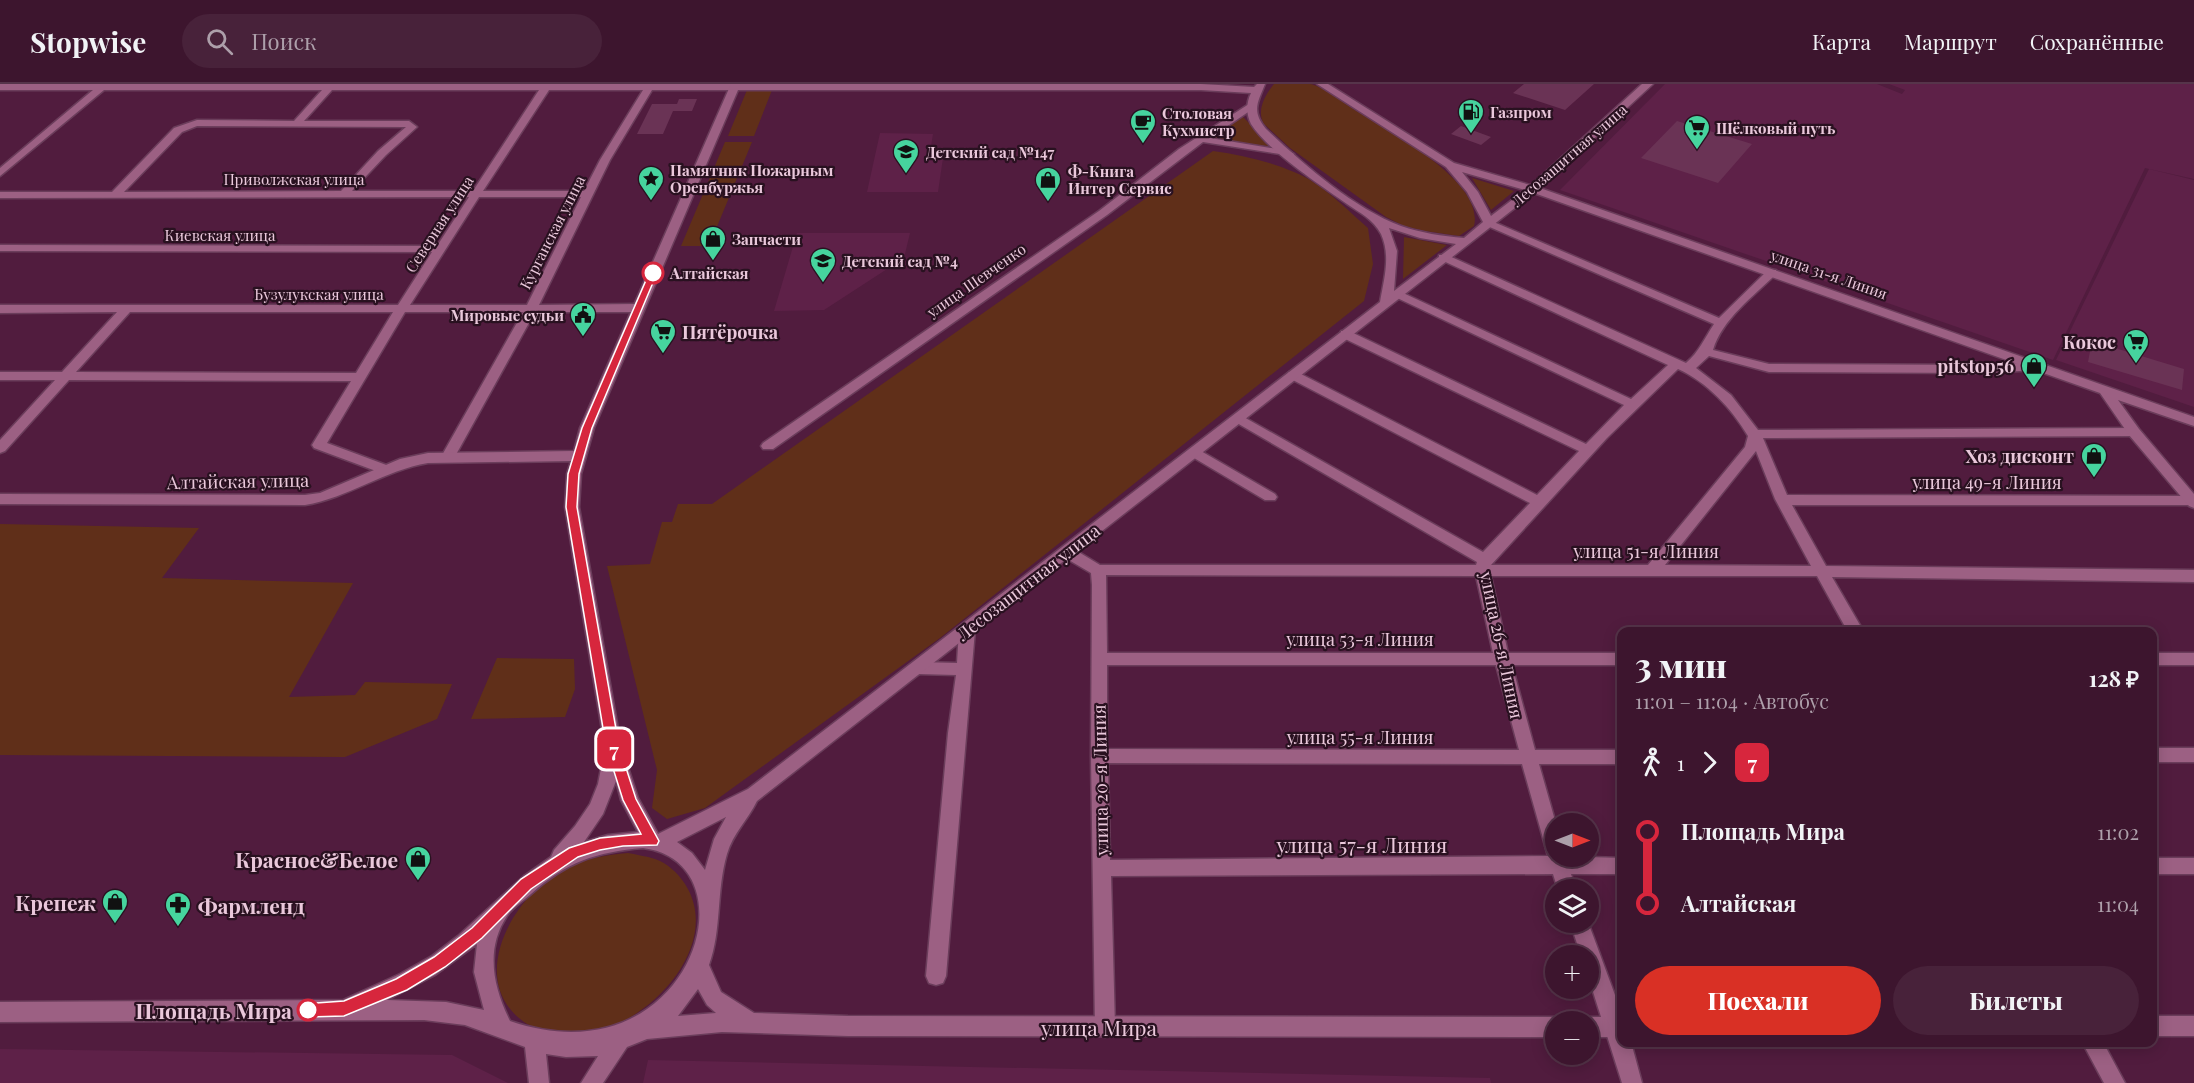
<!DOCTYPE html>
<html lang="ru">
<meta charset="utf-8">
<style>
body{margin:0;font-family:"Playfair Display",serif;background:#48223a;color:#f1f3f6;height:100vh;display:flex;flex-direction:column;font-size:22px;white-space:nowrap}
*{box-sizing:border-box;margin:0}
p{font-size:20px;color:#ad9faa}
.icon{flex:none;width:33px;height:33px;fill:none;stroke:currentColor;stroke-width:2;stroke-linecap:round;stroke-linejoin:round}
.map{position:relative;flex:1;overflow:hidden}
.panel{position:absolute;left:1617px;top:543px;width:540px;height:420px;display:flex;flex-direction:column;background:#3d152e;border-radius:12px;box-shadow:0 3px 15px #0003,0 0 0 2px #56344a}
.panel>*{flex:none}
.badge{padding:0 12px;border-radius:9px;font-size:21px;line-height:39px}
.needle{width:39px;rotate:90deg}
.fabs{position:absolute;left:1545px;top:729px;display:grid;gap:12px}
.fabs a{display:grid;place-items:center;width:54px;height:54px;border-radius:50%;background:#3d152e;box-shadow:0 3px 15px #0003,0 0 0 2px #56344a;font-size:30px}
.map>.badge{position:absolute;translate:-50% -50%;box-shadow:0 0 0 3px #fff}
.legs{display:flex;align-items:center;gap:9px;height:66px;padding:0 18px;font-size:20px}
.legs p{margin-inline-start:auto}
.summary{display:flex;align-items:center;justify-content:space-between;height:102px;padding:0 18px}
h1{font-size:33px;font-weight:800;line-height:45px}
.cta{display:flex;gap:12px;margin-top:auto;padding:12px 18px}
.cta a{flex:1;height:69px;border-radius:36px;background:#d93025;color:#fff;font-size:24px;font-weight:800;line-height:69px;text-align:center}
.cta a+a{background:#48223a;color:#f1f3f6}
ul{padding:0 18px;list-style:none}
li{display:flex;align-items:center;gap:21px;height:72px;font-size:22px}
li i{display:grid;place-items:center;width:9px;height:100%;margin:0 8px;background:currentColor}
li i::after{content:'';width:15px;height:15px;margin:-8px;border:4px solid;border-radius:50%;background:#3d152e}
li p{margin-inline-start:auto}
li:first-child i{background:linear-gradient(#0000 50%,currentColor 0)}
li:last-child i{background:linear-gradient(currentColor 50%,#0000 0)}
header{display:flex;align-items:center;gap:36px;box-sizing:border-box;height:84px;padding:0 30px;background:#3d152e;border-bottom:2px solid #56344a}
header strong{font-size:28px}
nav{display:flex;gap:33px;margin-inline-start:auto;font-size:21px}
.search{width:420px;height:54px;background:#48223a;display:flex;align-items:center;gap:15px;box-sizing:border-box;padding:0 21px;border-radius:33px;color:#ad9faa;font-size:22px}
.map>svg:first-child{display:block}
</style>
<header>
<strong>Stopwise</strong>
<div class="search"><svg class="icon" aria-label="search" viewBox="0 0 24 24"><circle cx="10" cy="10" r="6"/><path d="M15 15l6 6"/></svg>Поиск</div>
<nav><a>Карта</a><a>Маршрут</a><a>Сохранённые</a></nav>
</header>
<div class="map">
<svg width="2194" height="999" viewBox="0 0 2194 999">
<rect width="100%" height="100%" fill="#511c3e"/>
<!-- built -->
<path fill="#5e2148" d="M1665 0H1877L1902 10 1905 6 1889 0H2194V95L2145 84 2053 276 1560 106Z
M880 49 933 50 931 62 943 74 938 108H867Z
M2149 85 2194 96V323L2056 276Z
M797 149H910L904 174 824 226 774 227Z
M0 965 452 971 508 999H0Z
M648 976 1490 994 1491 999H643Z"/>
<!-- green -->
<path fill="#602f19" d="M1274 0C1285 0 1299 0 1310 0 1323 2 1346 21 1358 28 1389 48 1485 97 1474 142L1459 152 1425 147 1404 142 1386 133 1290 64 1264 40C1256 27 1265 11 1274 0Z
M747 6H772L754 52H728Z
M1242 32 1273 63 1210 54Z
M725 58H752L709 162H681Z
M1213 67C1241 71 1269 77 1294 88 1322 99 1346 125 1368 144L1373 180 1364 217 940 554 705 724 667 735 652 724 657 686 607 482 650 480 662 438H672L678 420H712Z
M1472 94 1514 107 1491 126Z
M1404 153 1447 161 1403 195Z
M0 440 199 444 162 494 353 499 289 613 355 611 365 598 452 600 437 635 345 673 0 671Z
M497 574 574 575 575 605 565 633 471 635Z
M628 769C637 771 646 772 655 775 667 779 678 789 685 800 732 873 615 975 545 947 539 944 530 942 524 938 464 895 515 808 566 784 587 774 606 771 628 769Z"/>
<!-- building -->
<path fill="#6a3355" d="M1524 0H1594L1565 26 1513 9Z
M679 15H697L692 27H673L663 50H637L652 20H677Z
M1677 37 1752 60 1718 99 1641 74Z
M1173 42 1182 43 1191 46 1182 54H1173Z
M1461 42 1491 53 1481 61 1451 50Z
M2092 257 2184 285 2182 306 2088 278Z"/>
<g fill="none" stroke-linecap="round" stroke-linejoin="round">
<defs>
<path id="street" d="M0 0H735L740 3 735 6H652L610 76 539 221 638 220 644 224 638 228H535L453 376 448 378 441 373 523 228H405L327 359 389 382 391 385 384 390 314 364 312 361 351 297 69 296 5 367 0 369V356L55 296H0V288H62L117 228 0 229V221H398L432 168 0 167V161L437 162 469 113 0 114V108H112L174 44 197 36 294 37 322 6H104L0 92V84L93 6H0ZM332 6H539L473 107H352L386 71 417 43 409 37H304ZM549 6H643L600 76 584 107H483ZM197 42 406 43 378 67 341 107 124 108 182 48ZM479 113H581L527 221H410ZM130 228H393L356 289 76 288Z
M1642 0H1653L1537 107H1529V103Z
M1249 20 1257 22 1210 54 1289 67 1294 70 1293 72 1203 58 1107 131 773 365H763L761 362 763 359 1099 127 1179 65Z
M1489 136 1719 234 1768 186H1776V190C1754 212 1722 235 1713 266L1769 280 1981 281 2041 278 2047 282 2041 286 1981 289 1769 288 1709 272 1696 284 1731 311 1758 346 2134 344 2141 348 2134 352 1763 354 1787 411 2194 412V420L2192 421H1792L1826 482 2194 486V498L1832 493 1864 548H1848L1817 492H1491L1508 569H1622V581H1512L1535 666H1622V680H1539L1556 740V772L1622 774V790H1571L1576 806H1558L1553 790 1111 792 1115 943 1112 950 1105 953 1098 950 1095 943 1091 672 1092 501 1091 489 1062 472 1060 468 1062 464H1072L1100 481H1476L1477 478 1230 335 1237 331 1242 332 1483 468 1530 419 1289 294 1287 291 1289 288H1297L1537 411 1579 367 1341 253V247H1349L1586 360 1624 321 1393 212V208H1401L1631 315 1668 281 1439 175V171H1447L1686 279C1699 268 1704 255 1714 240L1485 141 1484 139ZM1678 285C1707 298 1732 325 1748 352L1745 363 1648 481H1491L1607 354ZM1756 367 1775 415 1811 482 1665 481ZM1106 491 1476 492 1493 569H1107ZM1107 581H1496L1519 666 1107 665ZM1108 679 1522 680 1548 772 1110 776Z
M1194 363 1275 410 1277 413 1275 416H1265L1189 371 1187 368Z
M967 540 972 542 975 546 946 892 943 899 936 901 929 899 926 892 948 649 956 591 918 590 912 588 910 584 912 580 918 578 957 579 959 546 962 542Z
M2152 569H2194V581H2152Z
M2152 664H2194V678H2152Z
M2152 774H2194V790H2152Z
M1570 838H1588L1622 930V958H1631L1642 999H1622L1588 892V872H1581Z
M2082 958H2103L2125 999H2104Z"/>
<path id="secondary" d="M731 0H1201L1254 3 1257 0H1265C1258 18 1251 27 1266 45 1303 80 1353 124 1401 142 1421 149 1442 152 1464 154L1483 138 1467 108 1446 83 1317 0H1328L1454 79 1537 103 2194 333V342L2118 316 2139 345 2194 410V424L2189 422 2129 351 2100 309 1534 109 757 717C748 736 733 749 727 770 716 807 722 845 709 881L721 908 754 929 848 932 1556 933 1564 938H1556V953L848 952 722 948 647 955 627 963 603 999H581L598 972 566 973 546 970 549 999H529L525 963 465 941 424 936 0 938V918L343 916 400 890 432 872 458 852 524 792 551 773 554 766 575 742 590 720 598 700 605 664 565 423 567 390 571 377 428 379C385 386 348 414 305 421L0 420V410L305 411 320 409 400 375 428 369 574 367 580 344ZM738 6H1201L1251 9C1246 19 1246 30 1251 40 1268 67 1320 101 1347 120 1360 129 1373 135 1381 150 1391 172 1384 195 1380 218L748 705 658 750 638 714 621 662 579 423 581 390 594 344ZM1462 88 1525 106 1491 132 1478 108ZM1389 144 1420 154 1456 160 1394 207 1397 167ZM616 697 621 716 638 748 608 751 584 758 603 730ZM726 733 714 755 705 786 692 769 677 758ZM643 764C757 778 691 999 510 937 493 903 485 865 507 832 512 824 523 817 531 810 566 778 596 768 643 764ZM477 860 474 888 484 926 446 918 387 916 435 891ZM698 905 707 921 716 929 678 932Z
M2152 932H2194V952H2152Z
M1588 933H1622V953H1588V938H1580Z"/>
</defs>
<!-- street casing -->
<use href="#street" stroke="#6b3d5b" stroke-width="3"/>
<!-- secondary casing -->
<use href="#secondary" stroke="#6b3d5b" stroke-width="3"/>
<!-- street -->
<use href="#street" fill="#9c6083" fill-rule="evenodd"/>
<!-- secondary -->
<use href="#secondary" fill="#9c6083" fill-rule="evenodd"/>
</g>
<!-- line-1 -->
<path fill="#d7263d" stroke="#fff" stroke-width="1.5" d="M650 187 657 189 592 344 579 390 577 423 619 662 636 715 659 757 657 761 623 762 600 766 578 773 531 805 482 854 445 883 407 906 344 932 308 933 302 931 300 926 302 920 344 917 396 895 434 873 472 844 521 795 569 764 600 754 641 750 623 716 606 662 566 423 568 390 582 344Z"/>
<!-- icons -->
<defs>
<symbol id="fuel-pin" viewBox="-11 -11 22 30"><path d="M0 17L-7.5 6A9.5 9.5 0 1 1 7.5 6Z" fill="#46d49e" stroke="#291120"/><path d="M-5.5-6h7V0h2V4h1.3V-2.5L3-4.5l.8-.8L6-3V5H2.5V1h-1V6h-7ZM-4.2-4.7v3.2H.2V-4.7Z" fill="#111"/></symbol>
<symbol id="cafe-pin" viewBox="-11 -11 22 30"><path d="M0 17L-7.5 6A9.5 9.5 0 1 1 7.5 6Z" fill="#46d49e" stroke="#291120"/><path d="M-5.5-4.5H6V0H3Q3 3.5 0 3.5H-2.5Q-5.5 3.5-5.5 0ZM3-3.2v2h1.7v-2ZM-6 4.5H4V6H-6Z" fill="#111"/></symbol>
<symbol id="supermarket-pin" viewBox="-11 -11 22 30"><path d="M0 17L-7.5 6A9.5 9.5 0 1 1 7.5 6Z" fill="#46d49e" stroke="#291120"/><path d="M-6-5.5h2.5l.6 2H6L4.5 2H-2.5L-4.4-4H-6ZM-1.5 3.2a1.3 1.3 0 1 0 .1 0ZM3 3.2a1.3 1.3 0 1 0 .1 0Z" fill="#111"/></symbol>
<symbol id="school-pin" viewBox="-11 -11 22 30"><path d="M0 17L-7.5 6A9.5 9.5 0 1 1 7.5 6Z" fill="#46d49e" stroke="#291120"/><path d="M0-5L7-2L0 1L-7-2ZM-4 1L0 2.5L4 1V4Q0 6-4 4Z" fill="#111"/></symbol>
<symbol id="sight-pin" viewBox="-11 -11 22 30"><path d="M0 17L-7.5 6A9.5 9.5 0 1 1 7.5 6Z" fill="#46d49e" stroke="#291120"/><path d="M0-6L1.8-2.2L6-1.7L2.9 1.2L3.7 5.4L0 3.3L-3.7 5.4L-2.9 1.2L-6-1.7L-1.8-2.2Z" fill="#111"/></symbol>
<symbol id="shop-pin" viewBox="-11 -11 22 30"><path d="M0 17L-7.5 6A9.5 9.5 0 1 1 7.5 6Z" fill="#46d49e" stroke="#291120"/><path d="M-5-2.5h2.3a2.7 3.5 0 0 1 5.4 0H5L5.5 6h-11ZM-1.5-2.5h3a1.5 2.3 0 0 0-3 0Z" fill="#111"/></symbol>
<symbol id="civic-pin" viewBox="-11 -11 22 30"><path d="M0 17L-7.5 6A9.5 9.5 0 1 1 7.5 6Z" fill="#46d49e" stroke="#291120"/><path d="M-.6-6.5H3V-4.5H.6V-3L4-1V1h2V6H-6V1h2V-1L-.6-3ZM-1.2 2.5V6h2.4V2.5Z" fill="#111"/></symbol>
<symbol id="pharmacy-pin" viewBox="-11 -11 22 30"><path d="M0 17L-7.5 6A9.5 9.5 0 1 1 7.5 6Z" fill="#46d49e" stroke="#291120"/><path d="M-2-6h4v4h4v4h-4v4h-4v-4h-4v-4h4Z" fill="#111"/></symbol>
</defs>
<g fill-rule="evenodd">
<use href="#fuel-pin" x="1456" y="13" width="30" height="40"/>
<use href="#cafe-pin" x="1128" y="23" width="30" height="40"/>
<use href="#supermarket-pin" x="1682" y="29" width="30" height="40"/>
<use href="#school-pin" x="891" y="53" width="30" height="40"/>
<use href="#sight-pin" x="636" y="80" width="30" height="40"/>
<use href="#shop-pin" x="1033" y="81" width="30" height="40"/>
<use href="#shop-pin" x="698" y="140" width="30" height="40"/>
<use href="#school-pin" x="808" y="162" width="30" height="40"/>
<use href="#civic-pin" x="568" y="216" width="30" height="40"/>
<use href="#supermarket-pin" x="648" y="233" width="30" height="40"/>
<use href="#supermarket-pin" x="2121" y="243" width="30" height="40"/>
<use href="#shop-pin" x="2019" y="267" width="30" height="40"/>
<use href="#shop-pin" x="2079" y="357" width="30" height="40"/>
<use href="#shop-pin" x="403" y="760" width="30" height="40"/>
<use href="#shop-pin" x="100" y="803" width="30" height="40"/>
<use href="#pharmacy-pin" x="163" y="806" width="30" height="40"/>
</g>
<!-- markers -->
<g fill="#fff" stroke="#d7263d" stroke-width="3">
<circle cx="653" cy="189" r="10"/>
<circle cx="308" cy="926" r="10"/>
</g>
<g text-anchor="middle" dominant-baseline="central" stroke-width="4.5" stroke-linejoin="round" paint-order="stroke">
<!-- far-poi labels -->
<g font-size="15" font-weight="bold" fill="#eac8db" stroke="#291120" text-anchor="start">
<text x="1490" y="28">Газпром</text>
<text x="1162" y="29">Столовая<tspan x="1162" dy="17">Кухмистр</tspan></text>
<text x="1716" y="44">Шёлковый путь</text>
<text x="926" y="68">Детский сад №147</text>
<text x="670" y="86">Памятник Пожарным<tspan x="670" dy="17">Оренбуржья</tspan></text>
<text x="1068" y="87">Ф-Книга<tspan x="1068" dy="17">Интер Сервис</tspan></text>
<text x="732" y="155">Запчасти</text>
<text x="842" y="177">Детский сад №4</text>
<text x="564" y="231" text-anchor="end">Мировые судьи</text>
</g>
<!-- far-street labels -->
<g font-size="15" fill="#eac8db" stroke="#291120">
<text transform="translate(1569 71) rotate(-41)">Лесозащитная улица</text>
<text x="294" y="95">Приволжская улица</text>
<text transform="translate(439 140) rotate(-57)">Северная улица</text>
<text transform="translate(552 148) rotate(-63)">Курганская улица</text>
<text x="220" y="151">Киевская улица</text>
<text transform="translate(1829 190) rotate(19)">улица 31-я Линия</text>
<text transform="translate(976 196) rotate(-35)">улица Шевченко</text>
<text x="319" y="210">Бузулукская улица</text>
</g>
<!-- far-stop labels -->
<g font-size="15" font-weight="bold" fill="#eac8db" stroke="#291120" text-anchor="start">
<text x="670" y="189">Алтайская</text>
</g>
<!-- poi labels -->
<g font-size="18" font-weight="bold" fill="#eac8db" stroke="#291120" text-anchor="end">
<text x="682" y="248" text-anchor="start">Пятёрочка</text>
<text x="2116" y="258">Кокос</text>
<text x="2014" y="282">pitstop56</text>
<text x="2074" y="372">Хоз дисконт</text>
</g>
<!-- street labels -->
<g font-size="18" fill="#eac8db" stroke="#291120">
<text transform="translate(238 397) rotate(-1)">Алтайская улица</text>
<text x="1987" y="398">улица 49-я Линия</text>
<text x="1646" y="467">улица 51-я Линия</text>
<text transform="translate(1028 498) rotate(-38)">Лесозащитная улица</text>
<text x="1360" y="555">улица 53-я Линия</text>
<text transform="translate(1502 561) rotate(78)">улица 26-я Линия</text>
<text x="1360" y="653">улица 55-я Линия</text>
<text transform="translate(1100 696) rotate(-91)">улица 20-я Линия</text>
</g>
<!-- near-street labels -->
<g font-size="21" fill="#eac8db" stroke="#291120">
<text x="1362" y="760">улица 57-я Линия</text>
<text x="1099" y="943">улица Мира</text>
</g>
<!-- near-poi labels -->
<g font-size="21" font-weight="bold" fill="#eac8db" stroke="#291120" text-anchor="end">
<text x="398" y="775">Красное&amp;Белое</text>
<text x="96" y="818">Крепеж</text>
<text x="198" y="821" text-anchor="start">Фармленд</text>
</g>
<!-- near-stop labels -->
<g font-size="21" font-weight="bold" fill="#eac8db" stroke="#291120" text-anchor="end">
<text x="292" y="926">Площадь Мира</text>
</g>
</g>
</svg>
<div class="fabs">
<a><svg class="needle" viewBox="-14 -14 28 28"><path d="M0-13l5 13h-10z" fill="#e53935"/><path d="M0 13l5-13h-10z" fill="#ad9faa"/></svg></a>
<a><svg class="icon" aria-label="layers" viewBox="0 0 24 24"><path d="M12 4l9 5-9 5-9-5zM3 14l9 5 9-5"/></svg></a>
<a>+</a>
<a>−</a>
</div>
<b class="badge" style="left:614px;top:665px;background:#d7263d;color:#fff">7</b>
<section class="panel">
<div class="summary"><div><h1>3 мин</h1><p>11:01 – 11:04 · Автобус</p></div><b>128 ₽</b></div>
<div class="legs"><svg class="icon" aria-label="walk" viewBox="0 0 24 24"><circle cx="13" cy="4" r="2"/><path d="M13 8l-2 6 4 7M11 14l-3 7M7 12l3-4h3l4 4"/></svg>1<svg class="icon" aria-label="forward" viewBox="0 0 24 24"><path d="M9 5l7 7-7 7"/></svg><b class="badge" style="background:#d7263d;color:#fff">7</b></div>
<ul>
<li><i style="color:#d7263d"></i><b>Площадь Мира</b><p>11:02</p></li>
<li><i style="color:#d7263d"></i><b>Алтайская</b><p>11:04</p></li>
</ul>
<div class="cta"><a>Поехали</a><a>Билеты</a></div>
</section>
</div>
